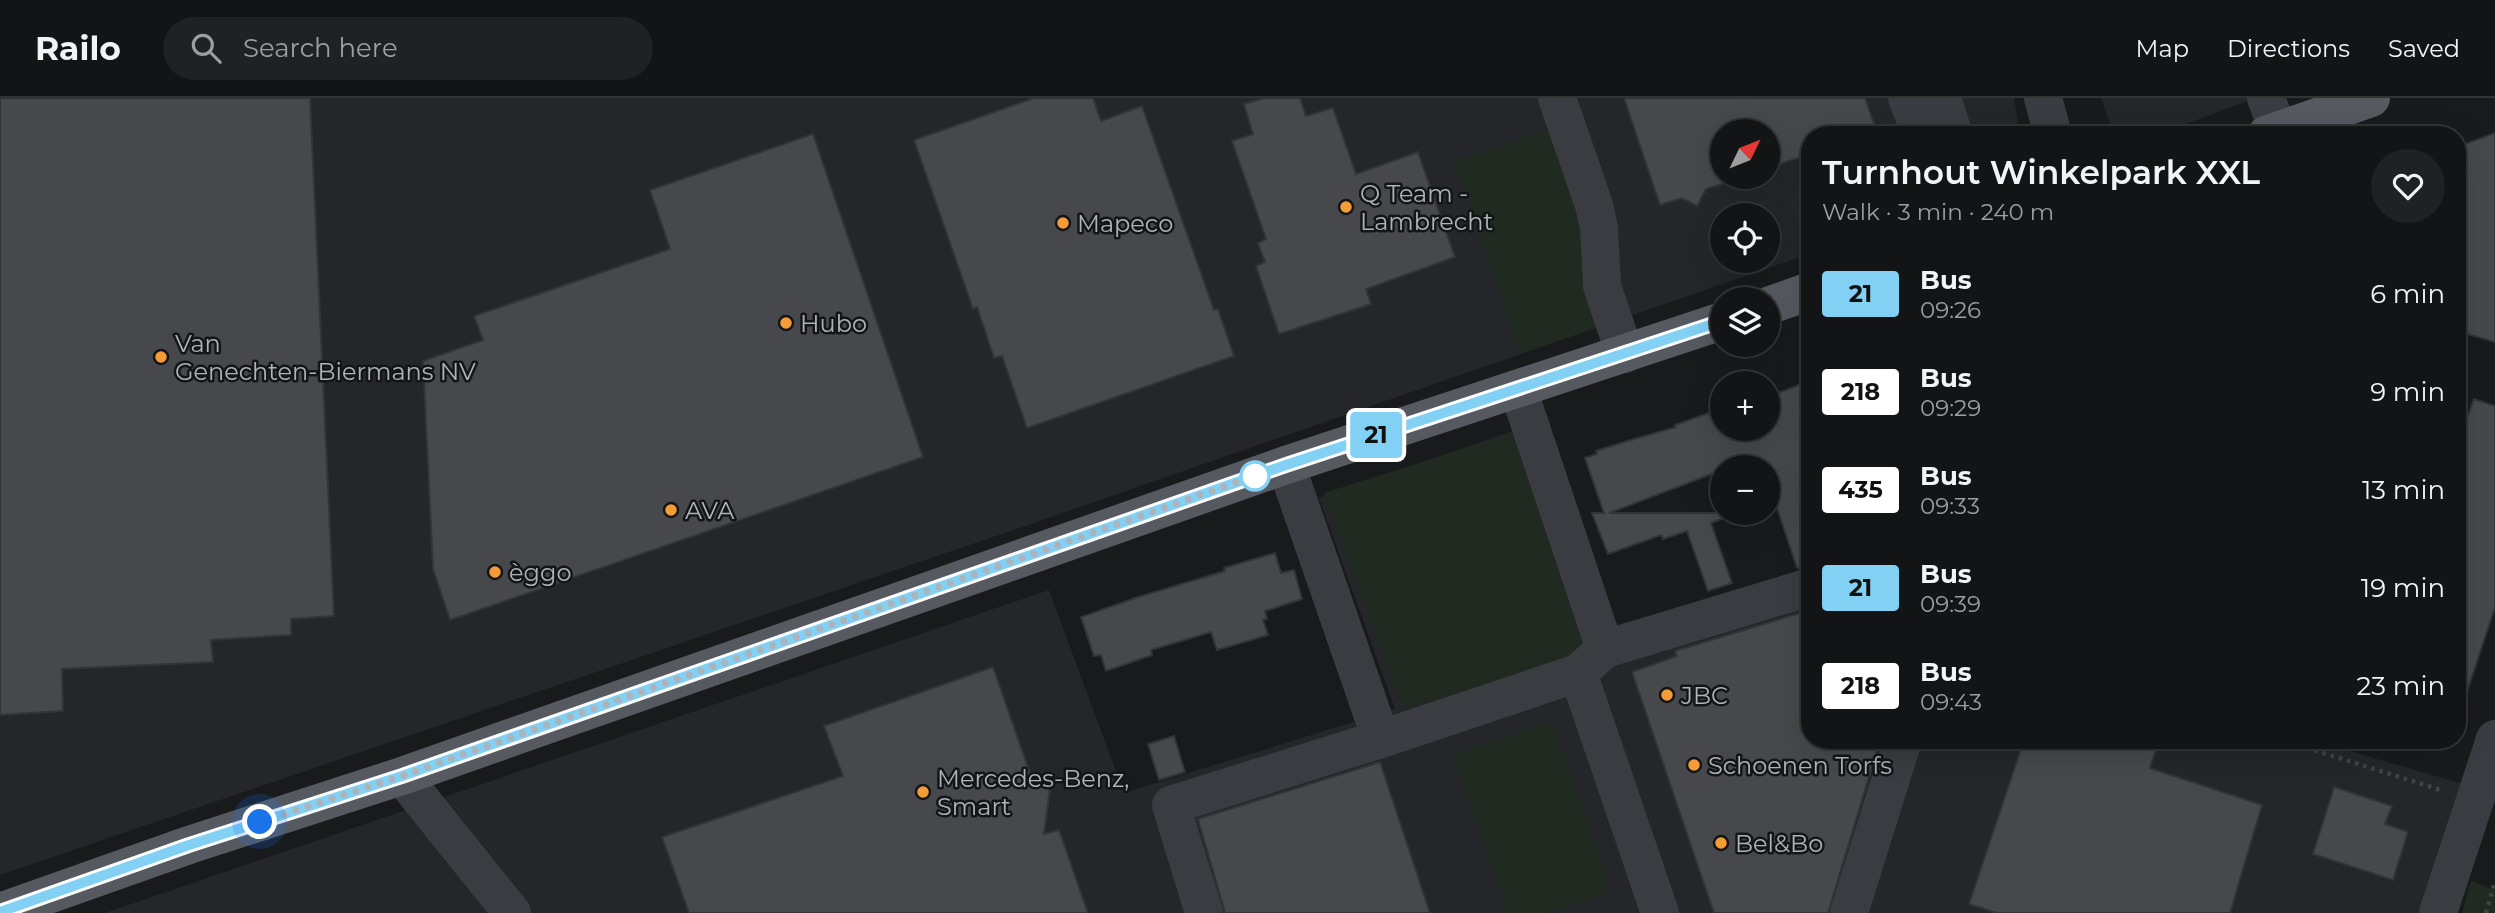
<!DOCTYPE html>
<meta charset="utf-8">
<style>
body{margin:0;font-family:Montserrat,sans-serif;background:#202122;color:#f1f3f6;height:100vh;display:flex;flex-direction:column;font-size:26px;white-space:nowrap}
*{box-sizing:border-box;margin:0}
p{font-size:23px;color:#9d9ea0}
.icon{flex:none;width:38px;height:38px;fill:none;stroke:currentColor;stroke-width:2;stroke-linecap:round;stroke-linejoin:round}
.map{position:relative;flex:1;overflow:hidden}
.details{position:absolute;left:1801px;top:28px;width:665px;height:623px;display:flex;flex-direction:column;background:#131415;border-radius:28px;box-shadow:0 7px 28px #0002,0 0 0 2px #323334}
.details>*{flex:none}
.badge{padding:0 14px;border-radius:5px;font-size:24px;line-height:46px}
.needle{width:46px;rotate:47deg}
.controls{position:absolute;left:1710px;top:21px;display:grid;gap:14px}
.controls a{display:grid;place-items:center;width:70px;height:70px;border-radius:50%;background:#131415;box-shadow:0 7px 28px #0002,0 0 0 2px #323334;font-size:35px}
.you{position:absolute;width:35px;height:35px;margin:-18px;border:5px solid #fff;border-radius:50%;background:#1a73e8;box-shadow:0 0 0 10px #1a73e833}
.map>.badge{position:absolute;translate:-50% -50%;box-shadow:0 0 0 4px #fff}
.round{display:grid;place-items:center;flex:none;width:74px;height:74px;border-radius:37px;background:#202122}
.overview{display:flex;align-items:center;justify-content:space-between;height:119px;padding:0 21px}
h1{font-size:33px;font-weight:600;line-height:52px}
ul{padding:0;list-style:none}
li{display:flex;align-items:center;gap:21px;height:98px;padding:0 21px}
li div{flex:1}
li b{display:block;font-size:26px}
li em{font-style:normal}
li .badge{min-width:77px;font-weight:700;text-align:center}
header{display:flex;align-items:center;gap:42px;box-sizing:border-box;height:98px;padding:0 35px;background:#131415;border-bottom:2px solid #323334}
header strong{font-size:33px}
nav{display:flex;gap:38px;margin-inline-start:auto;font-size:24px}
.search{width:490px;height:63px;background:#202122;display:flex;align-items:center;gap:18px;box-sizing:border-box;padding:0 24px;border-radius:38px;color:#9d9ea0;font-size:26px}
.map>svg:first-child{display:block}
</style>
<header>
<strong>Railo</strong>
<div class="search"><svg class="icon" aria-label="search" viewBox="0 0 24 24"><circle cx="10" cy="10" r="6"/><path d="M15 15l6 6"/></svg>Search here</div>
<nav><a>Map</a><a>Directions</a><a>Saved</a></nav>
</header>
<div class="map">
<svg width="2495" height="815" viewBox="0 0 2495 815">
<rect width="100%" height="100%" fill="#191a1c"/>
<!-- built -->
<path fill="#252629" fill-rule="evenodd" d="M0 0H2014L2020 37H1810L1809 156 1028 427 0 777ZM1722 33H1768V79H1722ZM1722 117H1768V163H1722Z
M2101 0H2255L2157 37H2114Z
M1524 329 1595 541 1809 471 1810 642H2312L2463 686 2421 815H105L1049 492 1124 695 1395 611 1319 400Z"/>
<!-- green -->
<path fill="#212a21" d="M1558 28 1607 226 1520 256 1454 63Z
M1517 334 1591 553 1403 612 1324 395Z
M1552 623 1612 794 1550 815H1508L1453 657Z
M2471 783 2495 792V815H2462Z"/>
<!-- building -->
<path fill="#46484c" stroke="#333438" stroke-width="2" d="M0 0H310L334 518 291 521V537L211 542 213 564 62 571 63 613 0 617Z
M1034 0H1093L1101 23 1142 8 1214 212 1218 211 1234 258 1027 330 1002 258 994 260 977 209 973 211 914 42Z
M1264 0H1300L1306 18 1333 10 1356 76 1418 54 1455 159 1366 191 1371 206 1279 236 1256 168 1265 164 1258 145 1266 141 1232 43 1253 36 1244 6Z
M1624 0H1865L1878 37H1810V56L1768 70V33H1722V86L1706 91 1697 108 1682 100 1660 107Z
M2495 35V244L2457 233V49Z
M813 36 923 359 450 522 433 471 423 263 483 242 474 218 670 151 650 92Z
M1801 286 1810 310V468L1797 470 1777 410 1768 413V369H1722V372L1609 415H1728L1729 418 1711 425 1732 485 1708 493 1687 433 1663 441 1661 437 1608 456 1592 415H1604L1585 360 1597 356 1596 353 1631 342 1676 329 1675 327 1709 315 1710 317 1722 314V331H1768V299Z
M2474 301 2495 308V509L2462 609H2457V331L2462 333Z
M1275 455 1281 475 1294 472 1302 501 1265 513 1267 521 1263 522 1268 537 1217 552 1211 534 1151 552 1152 557 1106 573 1101 557 1094 558 1081 519 1138 499 1225 473 1224 470Z
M1810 512V642H1880L1828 815H1714L1632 574 1677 558 1675 553Z
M993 569 1030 675 1045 681 1050 690 1044 736 1059 732 1088 815H689L662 739 843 678 824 628Z
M1174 638 1185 674 1159 682 1148 646Z
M2024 642H2159L2150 670 2262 707 2230 815H1997L1969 806Z
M1380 664 1430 815H1225L1198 721Z
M2334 689 2392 708 2385 726 2408 734 2393 782 2313 756Z"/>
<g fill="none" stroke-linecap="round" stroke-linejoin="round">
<!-- path -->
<path stroke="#404348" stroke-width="4.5" stroke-dasharray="3.5 5" stroke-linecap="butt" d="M2282 642 2444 693
M2486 815 2495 784"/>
<!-- minor -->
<path stroke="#3a3c41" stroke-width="38" d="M1557 0 1594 107 1599 130 1602 188 1625 256
M1907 0 1922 37
M1942 0 1954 37
M2043 0 2053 37
M2266 0 2278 32
M1518 291 1605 551
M1286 367 1381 641
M1578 575 1660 815
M402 678 512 815
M1204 815 1171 707 1381 641 1578 575 1605 551 1810 489
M1849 815 1903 642
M2438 815 2495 641"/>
<!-- major -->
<path stroke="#565a60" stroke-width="38" d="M2266 37 2371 0
M1768 208 1810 193
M0 814 189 747 402 678 1286 367 1722 223"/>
</g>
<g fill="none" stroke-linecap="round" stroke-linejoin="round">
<defs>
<path id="line" d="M0 814 189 747 402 678 1286 367 1722 223"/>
</defs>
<!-- line casing -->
<use href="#line" stroke="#fff" stroke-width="16"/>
<!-- line -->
<use href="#line" stroke="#83d0f5" stroke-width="10"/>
<!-- walk -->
<path stroke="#acb3bb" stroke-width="7" stroke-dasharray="0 12.6" d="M260 724 402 678 1260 376 1255 378"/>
</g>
<!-- markers -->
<g fill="#f59c38" stroke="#141517" stroke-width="2.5">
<circle cx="1346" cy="109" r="7"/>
<circle cx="1063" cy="125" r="7"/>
<circle cx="786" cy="225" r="7"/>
<circle cx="161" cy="259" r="7"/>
<circle cx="671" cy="412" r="7"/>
<circle cx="495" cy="474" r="7"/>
<circle cx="1667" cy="597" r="7"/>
<circle cx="1694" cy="667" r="7"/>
<circle cx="923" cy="694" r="7"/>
<circle cx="1721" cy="745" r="7"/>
</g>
<circle fill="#fff" stroke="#83d0f5" stroke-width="3.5" cx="1255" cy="378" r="14"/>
<g text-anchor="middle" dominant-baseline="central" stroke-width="5" stroke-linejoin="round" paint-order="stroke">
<!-- poi labels -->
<g font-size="24" fill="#acb3bb" stroke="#141517" text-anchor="start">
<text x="1360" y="95">Q Team -<tspan x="1360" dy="28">Lambrecht</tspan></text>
<text x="1077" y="125">Mapeco</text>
<text x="800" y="225">Hubo</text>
<text x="175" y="245">Van<tspan x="175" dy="28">Genechten-Biermans NV</tspan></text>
<text x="685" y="412">AVA</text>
<text x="509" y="474">èggo</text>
<text x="1681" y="597">JBC</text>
<text x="1708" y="667">Schoenen Torfs</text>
<text x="937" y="680">Mercedes-Benz,<tspan x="937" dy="28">Smart</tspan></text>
<text x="1735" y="745">Bel&amp;Bo</text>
</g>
</g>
</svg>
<div class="controls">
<a><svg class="needle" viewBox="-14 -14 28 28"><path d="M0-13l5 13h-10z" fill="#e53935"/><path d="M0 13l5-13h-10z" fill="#9d9ea0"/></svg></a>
<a><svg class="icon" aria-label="locate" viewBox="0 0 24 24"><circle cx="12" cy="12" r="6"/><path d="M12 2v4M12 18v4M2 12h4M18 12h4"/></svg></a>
<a><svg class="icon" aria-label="layers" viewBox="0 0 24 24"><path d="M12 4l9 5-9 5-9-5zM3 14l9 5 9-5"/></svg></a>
<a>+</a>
<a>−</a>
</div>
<div class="you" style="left:260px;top:724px"></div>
<b class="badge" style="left:1376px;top:337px;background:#83d0f5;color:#111">21</b>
<section class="details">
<div class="overview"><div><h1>Turnhout Winkelpark XXL</h1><p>Walk · 3 min · 240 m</p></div><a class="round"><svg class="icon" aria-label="heart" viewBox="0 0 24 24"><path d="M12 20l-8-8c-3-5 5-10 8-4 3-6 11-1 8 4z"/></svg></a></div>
<ul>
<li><span class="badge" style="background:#83d0f5;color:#111">21</span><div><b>Bus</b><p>09:26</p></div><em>6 min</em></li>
<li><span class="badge" style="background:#fff;color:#111">218</span><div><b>Bus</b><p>09:29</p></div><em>9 min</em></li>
<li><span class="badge" style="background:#fff;color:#111">435</span><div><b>Bus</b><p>09:33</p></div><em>13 min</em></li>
<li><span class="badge" style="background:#83d0f5;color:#111">21</span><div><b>Bus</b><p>09:39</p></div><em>19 min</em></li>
<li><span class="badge" style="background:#fff;color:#111">218</span><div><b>Bus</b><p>09:43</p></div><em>23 min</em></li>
</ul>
</section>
</div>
